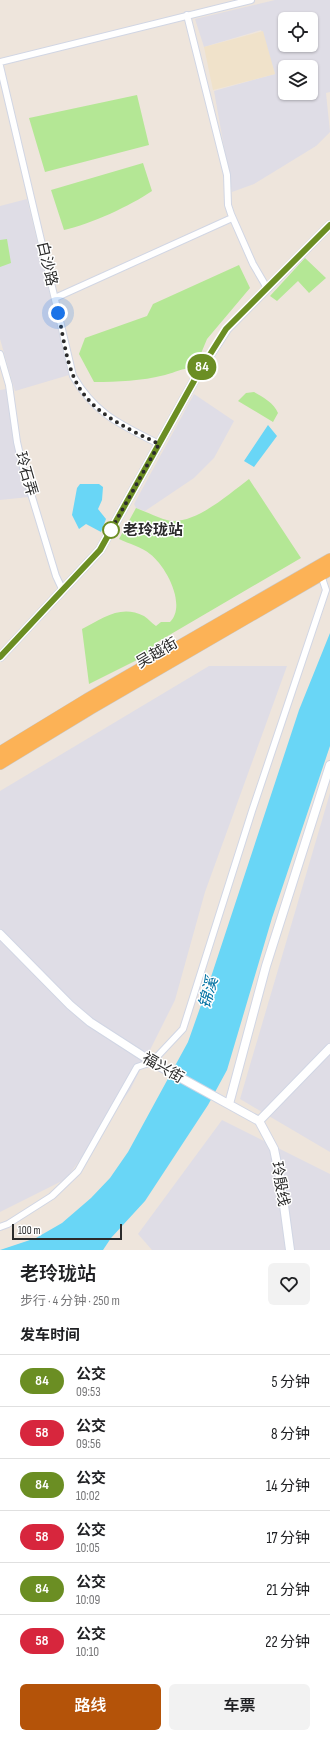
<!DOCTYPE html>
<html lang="zh">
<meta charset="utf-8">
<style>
body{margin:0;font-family:"Sofia Sans Condensed","Noto Sans SC",sans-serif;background:#f2f2f2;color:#202124;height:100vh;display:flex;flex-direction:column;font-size:15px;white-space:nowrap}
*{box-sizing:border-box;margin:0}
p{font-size:13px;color:#757577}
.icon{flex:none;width:22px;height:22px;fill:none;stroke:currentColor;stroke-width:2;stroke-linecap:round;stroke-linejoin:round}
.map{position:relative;height:1250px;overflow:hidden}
.panel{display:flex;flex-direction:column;background:#fff;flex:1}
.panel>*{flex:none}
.badge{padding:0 8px;border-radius:13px;font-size:14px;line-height:26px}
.tools{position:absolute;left:278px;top:12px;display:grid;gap:8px}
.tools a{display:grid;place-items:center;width:40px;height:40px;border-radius:6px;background:#fff;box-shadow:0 1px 3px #0004;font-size:20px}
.scale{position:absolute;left:12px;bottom:10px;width:110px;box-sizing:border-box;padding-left:4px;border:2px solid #2b2b2b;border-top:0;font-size:11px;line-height:14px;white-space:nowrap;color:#2b2b2b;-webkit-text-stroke:3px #fff;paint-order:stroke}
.you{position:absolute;width:20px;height:20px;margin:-10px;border:3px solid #fff;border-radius:50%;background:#1a73e8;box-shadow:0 0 0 6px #1a73e833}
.map>.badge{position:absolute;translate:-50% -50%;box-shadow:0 0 0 2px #fff}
h2{padding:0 20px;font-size:15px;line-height:36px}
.round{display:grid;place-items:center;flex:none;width:42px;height:42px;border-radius:6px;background:#f2f2f2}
.overview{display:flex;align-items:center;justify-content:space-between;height:68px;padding:0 20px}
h1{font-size:19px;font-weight:600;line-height:30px}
.cta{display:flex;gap:8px;margin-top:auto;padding:8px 20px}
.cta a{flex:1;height:46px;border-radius:6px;background:#b45309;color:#fff;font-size:16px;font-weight:600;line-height:46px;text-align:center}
.cta a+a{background:#f2f2f2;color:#202124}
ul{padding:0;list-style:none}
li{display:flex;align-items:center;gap:12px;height:52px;padding:0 20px;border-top:1px solid #e0e0e0}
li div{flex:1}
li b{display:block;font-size:15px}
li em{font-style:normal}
li .badge{min-width:44px;font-weight:700;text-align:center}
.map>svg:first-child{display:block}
</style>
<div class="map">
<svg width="330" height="1250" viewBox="0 0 330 1250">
<rect width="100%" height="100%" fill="#eee5dc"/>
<!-- industrial -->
<path fill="#dfdde6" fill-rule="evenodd" d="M275 0H330V92L326 93 330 132 316 146 254 184 232 192 214 91 275 74 261 30 204 47 195 19ZM285 19H311V45H285ZM285 67H311V93H285Z
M27 199 69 375 15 391 0 339V206Z
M6 389 15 449 29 497 0 500V390Z
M194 394 234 421 214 458 194 478 145 511 136 508 134 504Z
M209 666H287L205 892 175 1000 130 1090 66 1179 0 1212V791Z
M330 793V1152L240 1099Z
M222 1120 330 1174V1250H152L138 1234Z"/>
<!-- education -->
<path fill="#f0e2ca" d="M263 31 275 74 213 90 204 47Z"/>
<!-- green -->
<path fill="#b4e795" d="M137 95 149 145 45 172 29 118Z
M143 163 152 191C130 206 91 224 64 230L51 190Z
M7 239 11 263 0 267V240Z
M305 258 326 278 309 293 298 281 277 301 270 296Z
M239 265 250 288 207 339 195 368C180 368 177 372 165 375 141 381 118 382 94 382L79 354 85 338 147 316 153 304Z
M254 392C263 397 274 403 278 413L273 422 238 401 246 393Z
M249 479 301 558 154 644 153 652 89 684 82 629C103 618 121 604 144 616 149 619 151 623 156 626L161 622H170C187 605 166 566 150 554 142 547 129 544 119 539L136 508C147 512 160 519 171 521 197 523 229 494 249 479Z"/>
<!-- water -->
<path fill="#69d6f6" d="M268 425 277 436 254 467 244 461Z
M80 484H99L103 487 102 500 98 509 106 519 101 532 86 524 79 529 72 515 77 488Z
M330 633V746L272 918 227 1070 208 1105 145 1201 111 1238 103 1250H0L36 1238 62 1223 91 1198 110 1178 128 1152 188 1042 212 974 299 710Z"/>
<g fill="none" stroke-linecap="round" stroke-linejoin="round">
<defs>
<path id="minor" d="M187 15 227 175 228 205 231 214 253 264 267 288
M0 62 251 0
M0 66 73 376C96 415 120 424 159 444
M55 298 232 218
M0 354 9 385 17 442 22 464 56 576 63 591
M0 1227 8 1224 52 1196 78 1171 137 1067 152 1062 183 1029 252 811 326 590 321 575"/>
<path id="tertiary" d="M0 657 100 550 199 372 227 329 330 225
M0 934 70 1005 90 1022 152 1062 259 1121 330 1048
M229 1104 266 966 330 765
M259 1121 274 1149 281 1183 290 1250"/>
<path id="trunk" d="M0 752 87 699 330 559
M0 764 92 708 330 570"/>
</defs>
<!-- minor casing -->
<use href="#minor" stroke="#d1d6e4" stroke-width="8"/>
<!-- tertiary casing -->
<use href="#tertiary" stroke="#d1d6e4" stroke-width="10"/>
<!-- trunk casing -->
<use href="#trunk" stroke="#c8c8c8" stroke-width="12"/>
<!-- minor -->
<use href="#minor" stroke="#fff" stroke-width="6"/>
<!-- tertiary -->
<use href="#tertiary" stroke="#fff" stroke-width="8"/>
<!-- trunk -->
<use href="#trunk" stroke="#fcb256" stroke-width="11"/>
</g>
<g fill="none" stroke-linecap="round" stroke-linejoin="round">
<defs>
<path id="line" d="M0 657 100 550 199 372 226 329 330 225"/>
</defs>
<!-- line casing -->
<use href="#line" stroke="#fff" stroke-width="9"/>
<!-- line -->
<use href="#line" stroke="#6b8e23" stroke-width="6"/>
<!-- walk -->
<path stroke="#2b2b2b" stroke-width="4" stroke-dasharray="0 7.2" d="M58 313C63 333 65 356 73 375 87 412 127 428 159 444L111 530"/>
</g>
<!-- markers -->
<circle fill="#fff" stroke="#6b8e23" stroke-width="2" cx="111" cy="530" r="8"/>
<g text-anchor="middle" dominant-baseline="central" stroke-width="3" stroke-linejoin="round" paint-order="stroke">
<!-- street labels -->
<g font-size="15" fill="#2b2b2b" stroke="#fff">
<text transform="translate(47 264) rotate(77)">白沙路</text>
<text transform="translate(26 474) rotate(74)">玲石弄</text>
<text transform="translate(157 653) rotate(-30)">吴越街</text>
<text transform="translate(163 1068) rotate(30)">福兴街</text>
<text transform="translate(280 1184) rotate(80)">玲殷线</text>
</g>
<!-- stop labels -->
<g font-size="15" font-weight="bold" fill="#2b2b2b" stroke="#fff" text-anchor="start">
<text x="123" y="530">老玲珑站</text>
</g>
<!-- water labels -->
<g font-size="16" font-style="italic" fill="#0574a4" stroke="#fff">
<text transform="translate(209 993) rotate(-74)">锦溪</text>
</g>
</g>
</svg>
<div class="tools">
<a><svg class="icon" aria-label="locate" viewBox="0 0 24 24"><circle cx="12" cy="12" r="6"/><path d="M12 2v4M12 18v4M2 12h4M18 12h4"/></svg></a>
<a><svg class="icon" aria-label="layers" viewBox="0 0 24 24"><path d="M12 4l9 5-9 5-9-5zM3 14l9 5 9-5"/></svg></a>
</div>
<div class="scale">100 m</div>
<div class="you" style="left:58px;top:313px"></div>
<b class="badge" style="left:202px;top:367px;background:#6b8e23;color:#fff">84</b>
</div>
<section class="panel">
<div class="overview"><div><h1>老玲珑站</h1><p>步行 · 4 分钟 · 250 m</p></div><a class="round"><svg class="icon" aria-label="heart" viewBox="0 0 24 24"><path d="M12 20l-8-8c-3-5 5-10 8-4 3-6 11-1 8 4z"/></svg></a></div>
<h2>发车时间</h2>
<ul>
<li><span class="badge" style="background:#6b8e23;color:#fff">84</span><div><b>公交</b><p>09:53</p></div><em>5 分钟</em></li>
<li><span class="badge" style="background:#d7263d;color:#fff">58</span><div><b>公交</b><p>09:56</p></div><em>8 分钟</em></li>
<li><span class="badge" style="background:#6b8e23;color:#fff">84</span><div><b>公交</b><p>10:02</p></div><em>14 分钟</em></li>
<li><span class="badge" style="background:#d7263d;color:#fff">58</span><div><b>公交</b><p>10:05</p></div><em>17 分钟</em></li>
<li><span class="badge" style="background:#6b8e23;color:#fff">84</span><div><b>公交</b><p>10:09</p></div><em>21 分钟</em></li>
<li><span class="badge" style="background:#d7263d;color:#fff">58</span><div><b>公交</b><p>10:10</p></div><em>22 分钟</em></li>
</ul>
<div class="cta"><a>路线</a><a>车票</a></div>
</section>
